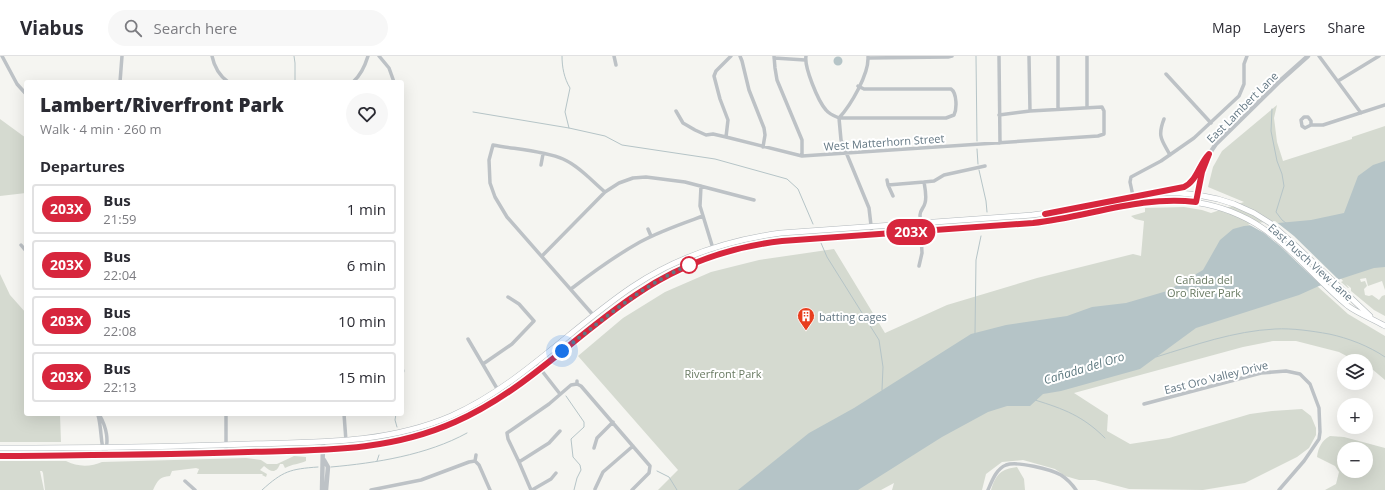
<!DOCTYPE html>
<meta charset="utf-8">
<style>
body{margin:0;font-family:"Open Sans",sans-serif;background:#f7f7f7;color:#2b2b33;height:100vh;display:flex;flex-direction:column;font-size:15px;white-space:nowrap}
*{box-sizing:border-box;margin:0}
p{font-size:13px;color:#7c7c81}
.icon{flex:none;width:22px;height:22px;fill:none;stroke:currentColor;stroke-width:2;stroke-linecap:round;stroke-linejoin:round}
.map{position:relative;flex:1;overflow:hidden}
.panel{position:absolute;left:24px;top:24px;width:380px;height:336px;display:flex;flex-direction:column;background:#fff;border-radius:4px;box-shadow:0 4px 16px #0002}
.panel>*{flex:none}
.badge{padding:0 8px;border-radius:13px;font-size:14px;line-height:26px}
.buttons{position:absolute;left:1337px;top:298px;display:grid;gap:8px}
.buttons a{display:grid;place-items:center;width:36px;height:36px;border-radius:50%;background:#fff;box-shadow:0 4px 16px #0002;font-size:20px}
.you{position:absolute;width:20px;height:20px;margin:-10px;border:3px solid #fff;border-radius:50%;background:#1a73e8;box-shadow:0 0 0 6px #1a73e833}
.map>.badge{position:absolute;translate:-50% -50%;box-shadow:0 0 0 2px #fff}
h2{padding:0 16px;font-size:15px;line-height:36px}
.round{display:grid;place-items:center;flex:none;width:42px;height:42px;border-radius:21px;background:#f7f7f7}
.head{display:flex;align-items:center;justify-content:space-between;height:68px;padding:0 16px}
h1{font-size:19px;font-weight:800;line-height:30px}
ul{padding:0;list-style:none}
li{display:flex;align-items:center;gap:12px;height:50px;margin:0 8px 6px;padding:0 8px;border:2px solid #e1e1e2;border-radius:4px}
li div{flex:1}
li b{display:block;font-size:15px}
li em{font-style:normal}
li .badge{min-width:44px;font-weight:700;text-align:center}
header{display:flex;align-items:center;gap:24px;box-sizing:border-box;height:56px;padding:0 20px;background:#fff;border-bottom:1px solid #e1e1e2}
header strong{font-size:19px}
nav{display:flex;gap:22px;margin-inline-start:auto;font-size:14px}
.search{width:280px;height:36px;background:#f7f7f7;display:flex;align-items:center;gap:10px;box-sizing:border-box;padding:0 14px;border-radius:22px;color:#7c7c81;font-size:15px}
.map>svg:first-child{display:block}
</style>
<header>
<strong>Viabus</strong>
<div class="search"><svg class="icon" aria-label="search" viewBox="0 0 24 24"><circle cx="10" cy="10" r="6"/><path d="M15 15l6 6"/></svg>Search here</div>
<nav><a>Map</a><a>Layers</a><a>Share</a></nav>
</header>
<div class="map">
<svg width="1385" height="434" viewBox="0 0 1385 434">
<rect width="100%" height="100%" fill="#f5f5f1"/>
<!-- green -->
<path fill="#d5dad0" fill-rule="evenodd" d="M1277 49 1274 62 1277 86 1283 105 1352 83V81L1385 70V234L1382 225 1368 230 1366 222 1360 223 1361 226 1365 225 1367 230 1364 233 1365 239 1369 240 1372 239 1379 244 1382 240 1385 239V260L1374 254 1351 235V232L1346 228 1349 232H1348L1341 226 1343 225 1338 219 1296 211 1348 258 1385 280V324L1372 313 1366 310V305H1356L1339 296 1296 285H1273L1243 291 1074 337 1108 359 1107 375 1130 388 1169 382 1250 358 1272 355 1302 353 1311 360 1316 372V379L1309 392 1297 401 1245 427 1203 434 1129 433 1095 424H1079L1065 420 1055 413 1023 404 1002 406 986 418 982 434H892L894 427 881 434H658L678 414 578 300 623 262 665 236 711 216 759 204 834 193 885 277 947 249 1037 222 1133 198 1141 200 1144 165 1135 163 1131 160 1145 156V152L1184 151 1202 154 1211 157 1244 146 1208 131 1213 111 1222 95Z
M0 63 26 82V137L0 140Z
M0 218 10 239 26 257V358H60L61 386H0Z
M1330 380 1344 381 1385 392V434H1325L1336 428 1339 416 1335 410 1317 401C1318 392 1322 384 1330 380ZM1344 393H1366V415H1344Z
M294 400 306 401V405C300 408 292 408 285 412L283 408H280C276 418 271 416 264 410L260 414 267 418 266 421 262 419 263 418H197L199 413 196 412 172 415 170 420C159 421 158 424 153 434H45L43 417 42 415H40L44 434H0V405H66C77 411 91 411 102 406L246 402 261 404 267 408H277Z
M1017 411 1024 423 1025 434H991C996 418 1001 413 1017 411Z"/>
<!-- water -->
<path fill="#b5c4c7" d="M833.5 5a4.5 4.5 0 1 1 9 0a4.5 4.5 0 1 1-9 0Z
M1385 105V211L1374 212 1319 230 1299 239 1196 272 1140 313 1061 335 1043 338 1030 350H1007L988 356 942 381 858 434H738L809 377 854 352 971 278 1006 269 1067 260 1092 251 1126 247 1167 235 1203 214 1220 184 1233 173 1244 170 1311 164 1344 157 1358 120 1373 109Z"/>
<!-- pier -->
<path fill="#f5f5f1" d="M1275 165 1294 180 1340 225 1323 231 1280 190 1264 177 1248 168Z"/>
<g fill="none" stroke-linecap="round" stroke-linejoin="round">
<!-- stream -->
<path stroke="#b5c4c7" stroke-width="1" d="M294 0 295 7V26
M562 0C562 11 564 22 570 32L565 56 569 72
M976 0 977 85
M1272 53 1271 75 1277 105 1282 118 1284 130 1276 156 1282 164 1286 167
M473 56 569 72 605 80 622 89 715 103 787 123 798 133 813 168
M977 93 978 108
M979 114 986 145 987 156
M821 187 827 201 879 284 883 311 882 334
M975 278 976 204 981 180
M1156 301C1195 289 1234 275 1275 273 1292 272 1312 275 1329 278 1348 282 1369 290 1385 301
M402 306 404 315 402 322
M402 330V338
M566 340 584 366V371L571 383 573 401 580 409 581 414 577 422 574 434
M1035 344C1064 353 1083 360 1105 382
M396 358 395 364 397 371
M377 405 379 399
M331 411C376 407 427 399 467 377
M657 415 669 421 677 434
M262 434C283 415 290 413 318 411"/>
<defs>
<path id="secondary" d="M1070 161 1075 156 1100 151 1104 150 1106 147
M0 392C83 392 165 391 248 388 317 386 386 388 451 360 519 330 571 272 632 231 677 201 728 184 781 177L1032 159 1062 155 1154 137H1180L1198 139 1218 143 1234 148 1254 157 1270 167 1296 190 1370 260
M0 400C83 400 166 399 248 396 320 394 389 396 455 366 524 336 575 279 637 238 681 208 730 192 782 185 865 177 948 175 1031 167 1105 160 1165 126 1239 159 1283 178 1311 220 1348 250 1359 258 1373 263 1385 270"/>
</defs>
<!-- secondary casing -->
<use href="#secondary" stroke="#b2b8bc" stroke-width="6"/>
<!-- minor -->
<path stroke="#bdc2c6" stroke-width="3.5" d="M2 0 17 28 26 38
M212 0C214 10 220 20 228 26
M379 0 389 12 394 26
M614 0 616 9
M740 0 742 5 749 34 764 72 765 79 763 91
M774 0 775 12 777 24 802 84V100
M806 0C804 11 818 45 826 54 829 58 834 60 839 62L841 84 869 152 872 178
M999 0 1000 87
M1029 0 1030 55
M1058 0V53
M1087 0V51
M1319 0 1361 57
M774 2 805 4
M868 2 948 1 952 0
M1166 18 1211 67
M1338 25 1379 0
M120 26 122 0
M353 26C361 19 365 10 368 0
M676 55 683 67 695 74 706 79 713 78 726 81 802 100 1098 80 1104 78V55L1102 51 1030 55 999 59
M839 62H946L954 59C957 53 957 37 951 33H864L858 30
M839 62C851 49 869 18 868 1
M1164 63C1157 81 1162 84 1170 99
M1311 69V65L1308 61H1304L1301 64 1302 70 1305 72 1311 69H1323L1385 49
M726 81 728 64 720 43 714 20 716 15 731 0
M541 109 543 98
M887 124 888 129 924 126C925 132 927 141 925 147 924 152 920 154 920 159L922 197 919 210
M924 126 934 125 944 119 985 110
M888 129 893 140
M701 130 700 150 715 199
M1133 140 1130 126 1131 121 1161 105 1194 82 1239 40 1244 28V8L1247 0
M648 173 651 180
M21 189 26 195
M542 200 605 136 619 127 633 122 646 121 685 126 754 144
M571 233C593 216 615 200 640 186 660 175 681 168 703 160
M594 260 507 161 495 141 490 127 489 104 493 89C514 93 545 95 563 103 579 110 592 125 605 136
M468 283 502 341
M535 306 560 338
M483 308 512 288 534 265 519 248 508 241
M577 325V328L581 330 650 410 649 417 632 434
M1144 348 1261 317 1286 315 1300 318 1310 328 1319 352 1320 376 1319 383 1304 405 1279 434
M99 358C107 372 109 384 105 400
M226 358V397
M344 358 346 385
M98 359C102 373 100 387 105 400
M507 377 549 348 571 329 577 328
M507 377 508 383 519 406 531 434
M594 392 597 382 613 366
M475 405 479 409 490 434
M475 405 476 399
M519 406 549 387 560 375
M185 425 195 434
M595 433 603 416 633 390
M371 434 421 424 469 406 475 405
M532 434 551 423 556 417
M988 434C992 425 996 413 1006 409 1017 405 1050 413 1061 419 1067 423 1072 428 1076 434"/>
<!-- tertiary -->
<path stroke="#bdc2c6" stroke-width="4.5" d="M1164 135C1194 130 1189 129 1203 106
M1197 146C1200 125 1203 105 1216 88L1280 25 1308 0
M324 404 328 411 326 434
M322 434 323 386"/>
<!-- secondary -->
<use href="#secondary" stroke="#fff" stroke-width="5"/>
</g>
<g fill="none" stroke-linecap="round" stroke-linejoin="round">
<defs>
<path id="line" d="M0 400C83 399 166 399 248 396 321 394 388 396 455 366 524 336 575 279 637 238 681 208 730 191 782 185L1033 167C1088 161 1141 139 1196 146L1202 116 1209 98C1199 108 1197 125 1184 131L1045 158"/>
</defs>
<!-- line casing -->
<use href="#line" stroke="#fff" stroke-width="9"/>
<!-- line -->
<use href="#line" stroke="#d7263d" stroke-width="6"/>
<!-- walk -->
<path stroke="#637783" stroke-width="4" stroke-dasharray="0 7.2" d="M562 295C603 264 641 230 689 209"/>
</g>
<!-- icons -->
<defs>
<symbol id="building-pin" viewBox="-11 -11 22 30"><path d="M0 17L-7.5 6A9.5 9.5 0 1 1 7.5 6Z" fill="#e83e1e" stroke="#fff"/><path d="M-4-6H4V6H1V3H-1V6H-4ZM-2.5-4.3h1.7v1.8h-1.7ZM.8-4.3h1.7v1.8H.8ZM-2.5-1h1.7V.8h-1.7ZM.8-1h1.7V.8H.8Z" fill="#fff"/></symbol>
</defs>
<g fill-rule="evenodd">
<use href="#building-pin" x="796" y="250" width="20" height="27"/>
</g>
<!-- markers -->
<circle fill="#fff" stroke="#d7263d" stroke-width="2" cx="689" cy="209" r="8"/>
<g text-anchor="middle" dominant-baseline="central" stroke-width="4" stroke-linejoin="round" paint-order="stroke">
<!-- street labels -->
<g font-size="11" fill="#637783" stroke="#fff">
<text transform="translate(1242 51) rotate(-45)">East Lambert Lane</text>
<text transform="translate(884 86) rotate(-4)">West Matterhorn Street</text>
<text transform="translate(1311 206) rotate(42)">East Pusch View Lane</text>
<text transform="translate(1216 321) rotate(-14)">East Oro Valley Drive</text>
</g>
<!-- park labels -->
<g font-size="11" fill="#697a62" stroke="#fff">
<text x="1204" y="223">Cañada del<tspan x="1204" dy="13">Oro River Park</tspan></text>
<text x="723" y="317">Riverfront Park</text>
</g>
<!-- poi labels -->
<g font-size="11" fill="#637783" stroke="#fff" text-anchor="start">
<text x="819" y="260">batting cages</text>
</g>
<!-- water labels -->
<g font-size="12" font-style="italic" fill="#5f7a80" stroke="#fff">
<text transform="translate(1084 312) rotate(-17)">Cañada del Oro</text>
</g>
</g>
</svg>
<div class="buttons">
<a><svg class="icon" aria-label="layers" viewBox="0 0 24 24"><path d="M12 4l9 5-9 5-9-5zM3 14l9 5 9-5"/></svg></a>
<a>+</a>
<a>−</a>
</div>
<div class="you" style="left:562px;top:295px"></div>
<b class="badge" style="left:911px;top:176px;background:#d7263d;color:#fff">203X</b>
<section class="panel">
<div class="head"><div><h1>Lambert/Riverfront Park</h1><p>Walk · 4 min · 260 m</p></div><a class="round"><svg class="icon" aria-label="heart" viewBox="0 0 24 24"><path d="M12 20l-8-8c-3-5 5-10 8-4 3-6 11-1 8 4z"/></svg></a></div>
<h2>Departures</h2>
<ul>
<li><span class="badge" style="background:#d7263d;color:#fff">203X</span><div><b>Bus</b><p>21:59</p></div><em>1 min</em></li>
<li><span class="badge" style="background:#d7263d;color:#fff">203X</span><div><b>Bus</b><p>22:04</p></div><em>6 min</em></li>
<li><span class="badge" style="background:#d7263d;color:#fff">203X</span><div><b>Bus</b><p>22:08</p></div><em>10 min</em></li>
<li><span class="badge" style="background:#d7263d;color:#fff">203X</span><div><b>Bus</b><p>22:13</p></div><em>15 min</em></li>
</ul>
</section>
</div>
